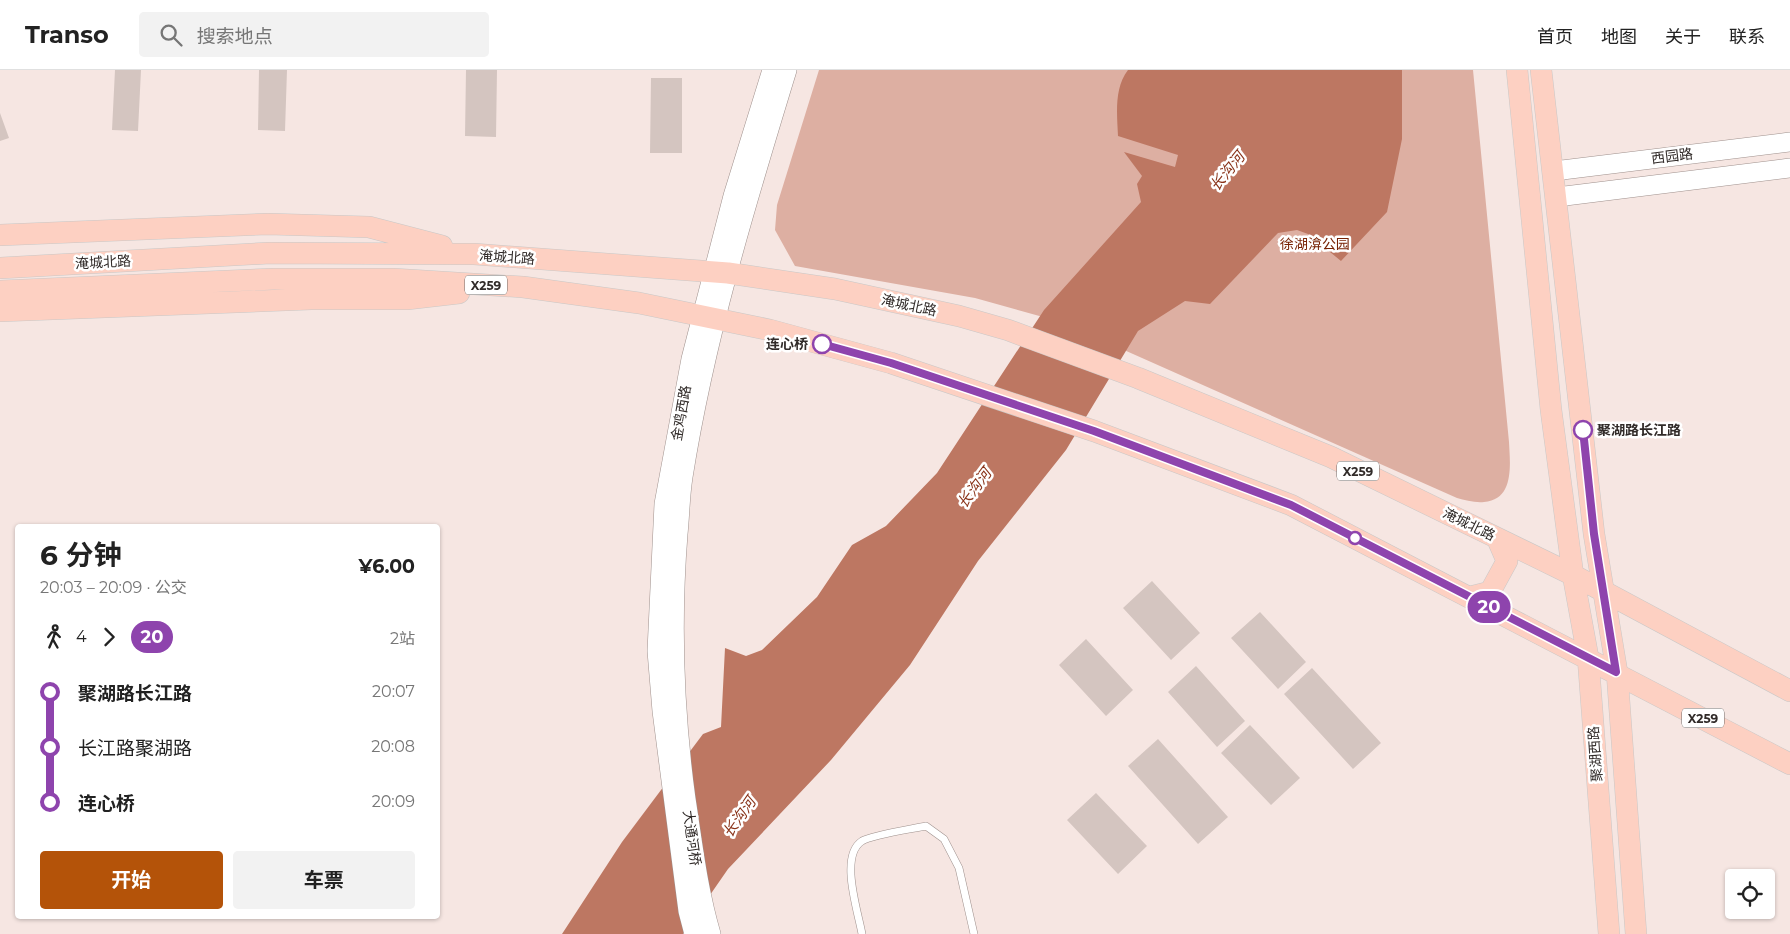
<!DOCTYPE html>
<html lang="zh">
<meta charset="utf-8">
<style>
body{margin:0;font-family:Montserrat,"Noto Sans SC",sans-serif;background:#f2f2f2;color:#222;height:100vh;display:flex;flex-direction:column;font-size:19px;white-space:nowrap}
*{box-sizing:border-box;margin:0}
p{font-size:16px;color:#767676}
.icon{flex:none;width:28px;height:28px;fill:none;stroke:currentColor;stroke-width:2;stroke-linecap:round;stroke-linejoin:round}
.map{position:relative;flex:1;overflow:hidden}
.details{position:absolute;left:15px;top:454px;width:425px;height:395px;display:flex;flex-direction:column;background:#fff;border-radius:5px;box-shadow:0 1px 4px #0004}
.details>*{flex:none}
.badge{padding:0 10px;border-radius:16px;font-size:18px;line-height:32px}
.buttons{position:absolute;left:1725px;top:799px;display:grid;gap:10px}
.buttons a{display:grid;place-items:center;width:50px;height:50px;border-radius:5px;background:#fff;box-shadow:0 1px 4px #0004;font-size:25px}
.map>.badge{position:absolute;translate:-50% -50%;box-shadow:0 0 0 2px #fff}
.legs{display:flex;align-items:center;gap:8px;height:55px;padding:0 25px;font-size:16px}
.legs p{margin-inline-start:auto}
.overview{display:flex;align-items:center;justify-content:space-between;height:85px;padding:0 25px}
h1{font-size:28px;font-weight:700;line-height:38px}
.action{display:flex;gap:10px;margin-top:auto;padding:10px 25px}
.action a{flex:1;height:58px;border-radius:5px;background:#b45309;color:#fff;font-size:20px;font-weight:700;line-height:58px;text-align:center}
.action a+a{background:#f2f2f2;color:#222}
ul{padding:0 25px;list-style:none}
li{display:flex;align-items:center;gap:18px;height:55px;font-size:19px}
li i{display:grid;place-items:center;width:8px;height:100%;margin:0 6px;background:currentColor}
li i::after{content:'';width:12px;height:12px;margin:-6px;border:4px solid;border-radius:50%;background:#fff}
li p{margin-inline-start:auto}
li:first-child i{background:linear-gradient(#0000 50%,currentColor 0)}
li:last-child i{background:linear-gradient(currentColor 50%,#0000 0)}
header{display:flex;align-items:center;gap:30px;box-sizing:border-box;height:70px;padding:0 25px;background:#fff;border-bottom:1px solid #e0e0e0}
header strong{font-size:24px}
nav{display:flex;gap:28px;margin-inline-start:auto;font-size:18px}
.search{width:350px;height:45px;background:#f2f2f2;display:flex;align-items:center;gap:12px;box-sizing:border-box;padding:0 18px;border-radius:5px;color:#767676;font-size:19px}
.map>svg:first-child{display:block}
</style>
<header>
<strong>Transo</strong>
<div class="search"><svg class="icon" aria-label="search" viewBox="0 0 24 24"><circle cx="10" cy="10" r="6"/><path d="M15 15l6 6"/></svg>搜索地点</div>
<nav><a>首页</a><a>地图</a><a>关于</a><a>联系</a></nav>
</header>
<div class="map">
<svg width="1790" height="864" viewBox="0 0 1790 864">
<rect width="100%" height="100%" fill="#f6e6e2"/>
<!-- green -->
<path fill="#ddafa2" d="M819 0H1473L1509 372C1510 393 1515 430 1484 432 1475 433 1465 430 1457 428L1061 252 975 228 795 196 775 160 777 135Z"/>
<!-- water -->
<path fill="#bd7762" d="M1128 0H1402V69L1387 142 1341 191 1308 164 1297 160 1278 163 1210 234 1185 231 1138 261 1066 380 978 491 910 595 831 690 728 799 683 864H562L622 772 703 664 721 657 725 578 746 586 762 580 817 527 852 475 886 456 937 403 1044 240 1141 132 1137 114 1142 106 1124 82 1175 97 1178 85 1118 66C1117 44 1114 18 1128 0Z"/>
<!-- building -->
<path fill="#d4c5c0" d="M115 0H141L138 61 112 60Z
M259 0H287L285 61 258 60Z
M466 0H497L496 67 465 66Z
M651 8H682V83H650Z
M0 43 9 68 0 71Z
M1152 511 1200 563 1171 590 1123 538Z
M1260 542 1306 592 1278 619 1231 568Z
M1086 569 1133 620 1106 646 1059 595Z
M1196 596 1245 651 1217 677 1168 622Z
M1312 598 1381 673 1353 699 1284 624Z
M1250 655 1300 708 1271 735 1221 683Z
M1158 669 1228 747 1198 774 1128 696Z
M1096 723 1147 776 1118 804 1067 750Z"/>
<g fill="none" stroke-linecap="round" stroke-linejoin="round">
<defs>
<path id="lane" d="M862 864C858 841 839 786 862 771 872 765 912 759 926 756L944 769 959 798 974 864"/>
<path id="secondary" d="M1554 101 1790 72
M1557 127 1790 98
M694 864 688 841 662 641 657 581 664 434 691 289 733 126 772 0
M711 864C698 820 693 774 686 729 674 641 671 553 678 464 680 445 680 426 683 407 705 268 746 134 787 0"/>
<path id="primary" d="M1517 0 1551 340 1573 505 1588 587 1609 864
M1541 0 1594 464 1617 602 1636 864
M0 165 268 154 369 157 442 176
M0 198 270 183 474 184 728 203 835 219 959 246 1008 260 1138 308 1331 387 1573 505 1790 621
M0 221 274 209H393L523 217 639 233 770 260 891 293 1094 361 1291 435 1790 694
M0 241 311 229H407L459 223
M1470 527 1490 522 1507 491 1497 468"/>
</defs>
<!-- lane casing -->
<use href="#lane" stroke="#9f918d" stroke-width="8"/>
<!-- secondary casing -->
<use href="#secondary" stroke="#9f918d" stroke-width="20"/>
<!-- primary casing -->
<use href="#primary" stroke="#c9c8c7" stroke-width="22"/>
<!-- lane -->
<use href="#lane" stroke="#fff" stroke-width="7"/>
<!-- secondary -->
<use href="#secondary" stroke="#fff" stroke-width="19"/>
<!-- primary -->
<use href="#primary" stroke="#fdd0c2" stroke-width="21"/>
</g>
<g fill="none" stroke-linecap="round" stroke-linejoin="round">
<defs>
<path id="line-1" d="M822 274 891 293 1094 361 1291 435 1616 602 1594 464 1583 360"/>
</defs>
<!-- line-1 casing -->
<use href="#line-1" stroke="#fff" stroke-width="11"/>
<!-- line-1 -->
<use href="#line-1" stroke="#8e44ad" stroke-width="8"/>
</g>
<!-- markers -->
<g fill="#fff" stroke="#8e44ad" stroke-width="2.5">
<circle cx="822" cy="274" r="9"/>
<circle cx="1583" cy="360" r="9"/>
<circle cx="1355" cy="468" r="6"/>
</g>
<g text-anchor="middle" dominant-baseline="central" stroke-width="5" stroke-linejoin="round" paint-order="stroke">
<!-- shield labels -->
<g fill="#fff" stroke="#6f6b69" stroke-width="1">
<rect x="465" y="205.5" width="42" height="19" rx="4"/>
<rect x="1337" y="391.5" width="42" height="19" rx="4"/>
<rect x="1682" y="638.5" width="42" height="19" rx="4"/>
</g>
<g font-size="12" font-weight="bold" fill="#312b29">
<text x="486" y="215">X259</text>
<text x="1358" y="401">X259</text>
<text x="1703" y="648">X259</text>
</g>
<!-- street labels -->
<g font-size="14" fill="#312b29" stroke="#fff">
<text transform="translate(1672 86) rotate(-7)">西园路</text>
<text transform="translate(507 187) rotate(4)">淹城北路</text>
<text transform="translate(103 192) rotate(-3)">淹城北路</text>
<text transform="translate(909 235) rotate(12)">淹城北路</text>
<text transform="translate(681 343) rotate(-80)">金鸡西路</text>
<text transform="translate(1469 454) rotate(26)">淹城北路</text>
<text transform="translate(1595 684) rotate(-94)">聚湖西路</text>
<text transform="translate(692 768) rotate(82)">大通河桥</text>
</g>
<!-- park labels -->
<g font-size="14" fill="#772204" stroke="#fff">
<text x="1315" y="174">徐湖渰公园</text>
</g>
<!-- stop labels -->
<g font-size="14" font-weight="bold" fill="#312b29" stroke="#fff" text-anchor="end">
<text x="808" y="274">连心桥</text>
<text x="1597" y="360" text-anchor="start">聚湖路长江路</text>
</g>
<!-- water labels -->
<g font-size="15" font-style="italic" fill="#893218" stroke="#fff">
<text transform="translate(1227 101) rotate(-51)">长沟河</text>
<text transform="translate(974 418) rotate(-53)">长沟河</text>
<text transform="translate(739 747) rotate(-55)">长沟河</text>
</g>
</g>
</svg>
<div class="buttons">
<a><svg class="icon" aria-label="locate" viewBox="0 0 24 24"><circle cx="12" cy="12" r="6"/><path d="M12 2v4M12 18v4M2 12h4M18 12h4"/></svg></a>
</div>
<b class="badge" style="left:1489px;top:537px;background:#8e44ad;color:#fff">20</b>
<section class="details">
<div class="overview"><div><h1>6 分钟</h1><p>20:03 – 20:09 · 公交</p></div><b>¥6.00</b></div>
<div class="legs"><svg class="icon" aria-label="walk" viewBox="0 0 24 24"><circle cx="13" cy="4" r="2"/><path d="M13 8l-2 6 4 7M11 14l-3 7M7 12l3-4h3l4 4"/></svg>4<svg class="icon" aria-label="forward" viewBox="0 0 24 24"><path d="M9 5l7 7-7 7"/></svg><b class="badge" style="background:#8e44ad;color:#fff">20</b><p>2站</p></div>
<ul>
<li><i style="color:#8e44ad"></i><b>聚湖路长江路</b><p>20:07</p></li>
<li><i style="color:#8e44ad"></i><span>长江路聚湖路</span><p>20:08</p></li>
<li><i style="color:#8e44ad"></i><b>连心桥</b><p>20:09</p></li>
</ul>
<div class="action"><a>开始</a><a>车票</a></div>
</section>
</div>
